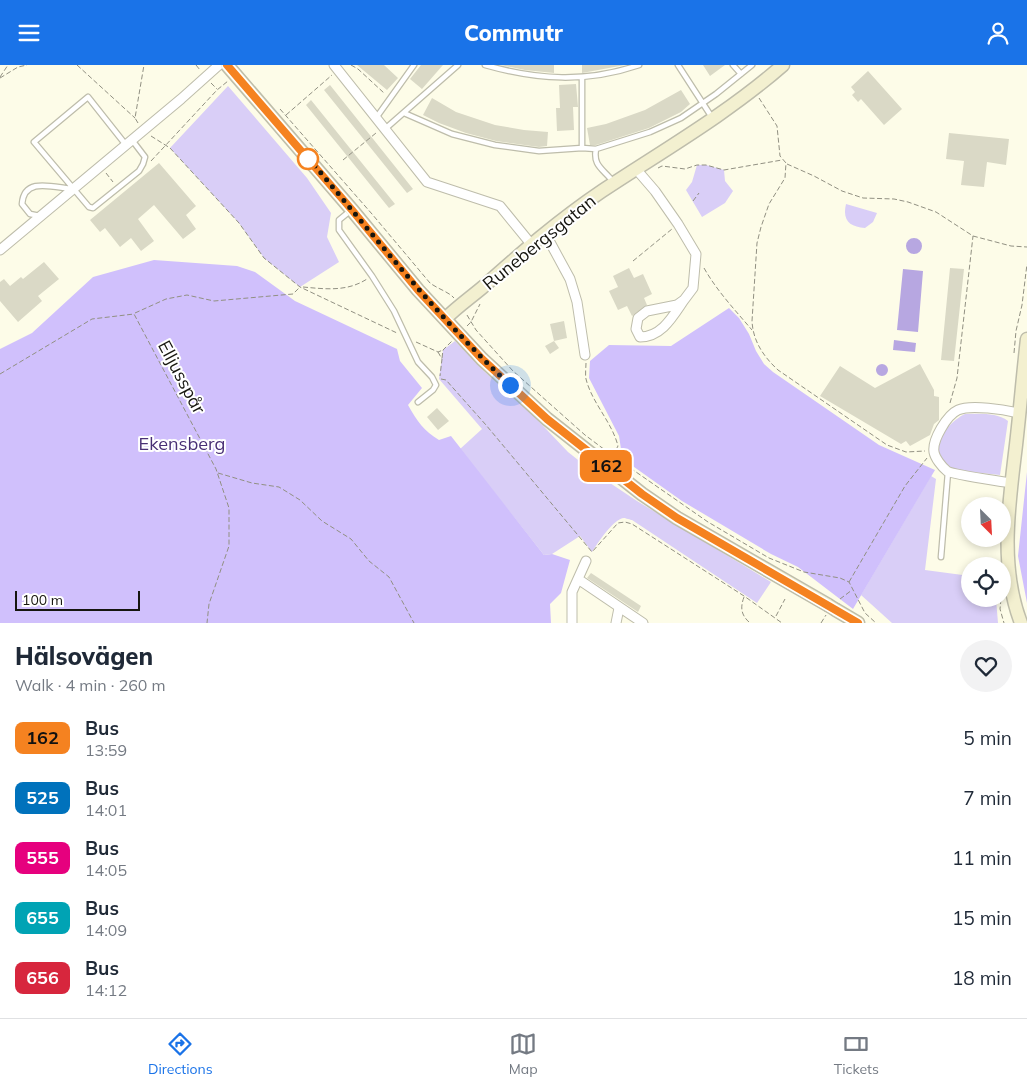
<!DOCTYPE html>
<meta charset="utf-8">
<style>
body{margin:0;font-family:Mulish,sans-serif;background:#f2f2f3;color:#1f2937;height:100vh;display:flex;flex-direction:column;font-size:19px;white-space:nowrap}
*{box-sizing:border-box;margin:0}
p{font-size:16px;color:#747a83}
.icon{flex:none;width:28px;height:28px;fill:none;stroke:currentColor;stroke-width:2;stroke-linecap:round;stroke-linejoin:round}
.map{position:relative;height:558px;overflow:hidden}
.details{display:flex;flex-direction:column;background:#fff;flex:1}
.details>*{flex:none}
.badge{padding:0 10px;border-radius:8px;font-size:18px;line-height:32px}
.needle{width:32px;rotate:156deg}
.controls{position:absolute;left:961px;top:432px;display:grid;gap:10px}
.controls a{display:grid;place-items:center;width:50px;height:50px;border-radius:50%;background:#fff;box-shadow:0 2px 8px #0003;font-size:25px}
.scale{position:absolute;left:15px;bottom:12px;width:125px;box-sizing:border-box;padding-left:5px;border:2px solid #16150f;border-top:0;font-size:14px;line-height:18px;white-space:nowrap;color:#16150f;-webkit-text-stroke:4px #fff;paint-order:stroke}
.you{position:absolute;width:25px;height:25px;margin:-12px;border:4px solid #fff;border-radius:50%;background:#1a73e8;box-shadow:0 0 0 8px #1a73e833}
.map>.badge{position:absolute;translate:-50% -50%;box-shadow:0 0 0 2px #fff}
.round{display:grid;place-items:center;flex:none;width:52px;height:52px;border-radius:26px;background:#f2f2f3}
.overview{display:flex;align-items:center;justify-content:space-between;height:85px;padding:0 15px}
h1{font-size:24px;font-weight:800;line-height:38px}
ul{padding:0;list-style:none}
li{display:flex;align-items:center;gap:15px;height:60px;padding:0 15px}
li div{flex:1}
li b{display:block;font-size:19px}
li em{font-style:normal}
li .badge{min-width:55px;font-weight:700;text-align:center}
header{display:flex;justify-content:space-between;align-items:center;height:65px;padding:0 15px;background:#1a73e8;color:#fff;font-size:22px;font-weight:800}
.menu{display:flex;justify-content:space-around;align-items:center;height:70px;border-top:1px solid #e0e1e3;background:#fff;font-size:14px;color:#747a83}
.menu a{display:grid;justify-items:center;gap:2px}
.menu .on{color:#1a73e8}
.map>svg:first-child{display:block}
</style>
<header><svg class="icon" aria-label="menu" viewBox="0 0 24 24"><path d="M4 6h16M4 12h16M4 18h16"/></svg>Commutr<svg class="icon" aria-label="person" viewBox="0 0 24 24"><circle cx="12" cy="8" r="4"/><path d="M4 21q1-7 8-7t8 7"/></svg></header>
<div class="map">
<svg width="1027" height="558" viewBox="0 0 1027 558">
<rect width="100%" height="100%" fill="#fdfce8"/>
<!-- green -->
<path fill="#d9cef7" d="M228 21 307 113 331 148 327 172 339 197 300 222 264 193 239 158 170 83Z
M697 100H706L724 105 725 116 733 126 725 138 702 152 686 125 692 117Z
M846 139 877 148 873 157 865 163C850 162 842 156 846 139Z
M455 276 485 307 528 345 568 387 592 406 637 436 771 517 757 538 632 455C631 455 625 453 624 453 614 453 597 479 592 487L580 471 552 489 544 490 460 384 482 364 439 314 443 285Z
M965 349C979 349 996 347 1008 356L1000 410 943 404C941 398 937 390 937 384 938 370 954 354 965 349Z
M931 411 936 414 925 505 970 511V534H996L998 558H892L861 530Z"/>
<!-- forest -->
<path fill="#d0c0fc" d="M154 195 237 201 255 207 295 236 397 284 400 296 422 323 408 340C417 356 424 366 439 375L451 371 544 490 552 489 570 495 561 528 550 539 551 558H0V284L32 268 93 212Z
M729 243 739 253 749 269 756 286 764 299 773 307 879 380 935 405 853 544 798 502 771 489 682 436 620 392 621 384 619 371 589 313 590 296 609 280 671 281Z
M1027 407V538L1018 491Z"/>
<!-- water -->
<path fill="#b7a7e1" d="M906 181a8 8 0 1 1 16 0a8 8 0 1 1-16 0Z
M903 204 923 206 918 267 897 265Z
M894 275 916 278 915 287 893 285Z
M876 305a6 6 0 1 1 12 0a6 6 0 1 1-12 0Z"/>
<!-- building -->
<path fill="#dad9c6" d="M357 0H384L398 13 387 25Z
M421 0H443L422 24 410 14Z
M501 0H554V8L525 5Z
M582 0H625L582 8Z
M703 0H725L710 11Z
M868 6 902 44 884 60 861 34 858 37 852 30 855 27 851 22Z
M576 19 578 42H573L574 65 557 66 556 43H560L559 20Z
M330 20 413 124 407 128 324 25Z
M681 25 690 39 681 47 649 63 596 80H590L587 63 606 59 645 45Z
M432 33 456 47 495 60 524 65 548 67 547 81 539 82 496 76 466 68 439 58 423 50Z
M311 35 395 139 389 143 306 40Z
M949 68 1009 74 1006 100 987 97 984 122 961 120 964 96 946 94Z
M159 98 196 141 186 150 196 164 183 174 154 140 138 154 154 176 141 186 131 173 120 182 105 163 100 167 90 155Z
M44 197 59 214 38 231 42 236 18 257 0 236V217L4 214 10 221 21 212 23 214Z
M629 203 634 213 643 209 652 229 644 233 647 240 632 251 627 241 618 245 609 226 618 222 613 211Z
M950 203 964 204 954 296 941 295Z
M564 256 567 273 554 276 550 259Z
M554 276 559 283 550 289 545 281Z
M920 299 934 325V331L939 332V355L934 359 930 370 910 381 906 376 901 379 820 331 840 301 875 323Z
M437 343 449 356 438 365 427 352Z
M591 508 641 541 638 547 587 513Z"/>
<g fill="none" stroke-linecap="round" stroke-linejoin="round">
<defs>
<path id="lane" d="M485 0C538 15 586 18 639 0
M678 0 713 54
M733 0 741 9
M582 12V83
M404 48 452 69 495 80 539 86 582 83 596 84 650 67 681 53 716 29 752 0
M376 53 414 0
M385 64 458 0
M126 80 88 32 34 77 89 142 93 143 139 106 143 99 145 92 132 75
M596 84C593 99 601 103 610 113
M350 146 339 155V165L372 211 394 246 418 297 432 312 436 320 433 325 418 337
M40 151 30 149 22 139C24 112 52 122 72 124
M941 492 948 407"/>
<path id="street" d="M334 0 427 117 500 141 531 179
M636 104 655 126 678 159 696 189 693 223 684 235 677 240 647 246 638 253 636 264 640 272C662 272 673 251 684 235
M545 168 570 214 577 237 585 290
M0 185 181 34 219 0
M1011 418C1001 416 953 410 947 406 942 402 935 393 934 387 932 375 947 350 958 345 971 339 1005 345 1019 348
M578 514 643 558
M572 558V527L586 496
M616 558 619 543"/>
<path id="secondary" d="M227 0 352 145 418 225 482 294 547 354 642 429 677 453 828 540
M445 254C457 242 470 233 483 222 521 188 559 155 602 126 664 85 727 49 783 0
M836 545 858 558
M1021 558C999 501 1009 439 1016 380 1020 345 1023 309 1027 274"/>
</defs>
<!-- lane casing -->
<use href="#lane" stroke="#bebdab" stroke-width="7"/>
<!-- street casing -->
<use href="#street" stroke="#bebdab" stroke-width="11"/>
<!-- secondary casing -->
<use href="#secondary" stroke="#bebdab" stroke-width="15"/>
<!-- path -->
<path stroke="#919082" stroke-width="1" stroke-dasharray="5 2.5" stroke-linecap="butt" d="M77 0 135 53
M196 0 200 5
M351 0 358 4 384 28
M0 12 8 0
M0 13 18 2 27 0
M211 18 217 24
M759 33 777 61 780 91 786 98 785 113 769 139 761 162 757 178 752 256C753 276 763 291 778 305L887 380 906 387 925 386
M280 44 372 149 430 218C438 224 449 227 454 233
M286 50 332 10
M138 58 135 53 144 0
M151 71 170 83 239 158 264 193 300 222 397 268
M343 95 376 68
M151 96 217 25 228 16
M787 99 814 111 842 126 863 133 894 134 908 137 936 147 973 171 1011 181 1027 182
M658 103 662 101 685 104 697 100H706L724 105 782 95
M106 108 113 117
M693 136 699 128
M633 196 672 164
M704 203C717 226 735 245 752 265
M303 222C325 224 347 227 367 214
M135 248 166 234 187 230 214 236 293 229 299 223
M467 250 476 265 513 306 585 370 613 391 708 457 769 493 804 507 840 513 849 517 865 548 876 558
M467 261 471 257 480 239
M416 277 438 287 443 285
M438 287 442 294 440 311
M1014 288 1016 266 1022 240 1027 199
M442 293 443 285 452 276
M586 298C586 303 585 309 586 314 592 338 612 357 618 381L613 390
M0 309 92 254 134 249 216 404 229 443V481L209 539 207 558
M441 314 446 315 486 360 592 487 618 458 625 457 632 459 744 531 782 558
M950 338 957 313 973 171
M218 408 252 418 279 422 300 435 322 456 351 474 369 496 389 512 414 558
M849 517 905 421 927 393
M744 532C740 543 741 550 750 558
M840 534 852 525
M1001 534 1000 544 1004 558
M776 551 785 534
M821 558 826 550"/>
<!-- lane -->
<use href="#lane" stroke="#fff" stroke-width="4.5"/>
<!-- street -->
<use href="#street" stroke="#fff" stroke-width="9"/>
<!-- secondary -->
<use href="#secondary" stroke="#f3f0d0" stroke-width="12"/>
<defs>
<path id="secondary-bridge" d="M828 540 836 545"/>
</defs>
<!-- secondary-bridge casing -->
<use href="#secondary-bridge" stroke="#bebdab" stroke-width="15" stroke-linecap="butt"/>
<!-- secondary-bridge -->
<use href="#secondary-bridge" stroke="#f3f0d0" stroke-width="12"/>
</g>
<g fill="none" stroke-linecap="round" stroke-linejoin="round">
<defs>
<path id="line" d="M227 0 352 145 418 225 482 294 547 354 642 429 677 453 858 558"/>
</defs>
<!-- line casing -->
<use href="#line" stroke="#fff" stroke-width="11"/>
<!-- line -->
<use href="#line" stroke="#f58220" stroke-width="8"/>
<!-- walk -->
<path stroke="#16150f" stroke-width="5" stroke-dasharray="0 9" d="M308 94 303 87C371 166 434 249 510 320"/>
</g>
<!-- markers -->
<circle fill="#fff" stroke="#f58220" stroke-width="2.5" cx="308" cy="94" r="10"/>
<g text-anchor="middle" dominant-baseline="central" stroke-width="4" stroke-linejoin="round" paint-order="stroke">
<!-- street labels -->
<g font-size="18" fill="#16150f" stroke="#fff">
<text transform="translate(539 177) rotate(-39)">Runebergsgatan</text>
<text transform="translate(182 312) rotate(62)">Elljusspår</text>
</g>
<!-- park labels -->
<g font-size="18" fill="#493075" stroke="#fff">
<text x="182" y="378">Ekensberg</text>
</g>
</g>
</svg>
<div class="controls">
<a><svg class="needle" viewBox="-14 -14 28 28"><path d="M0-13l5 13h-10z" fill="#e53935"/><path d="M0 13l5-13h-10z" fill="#747a83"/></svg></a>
<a><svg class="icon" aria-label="locate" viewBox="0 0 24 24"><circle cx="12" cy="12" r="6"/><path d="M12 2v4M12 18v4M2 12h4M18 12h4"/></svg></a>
</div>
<div class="scale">100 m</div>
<div class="you" style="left:510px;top:320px"></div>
<b class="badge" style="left:606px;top:401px;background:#f58220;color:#111">162</b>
</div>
<section class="details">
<div class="overview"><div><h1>Hälsovägen</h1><p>Walk · 4 min · 260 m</p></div><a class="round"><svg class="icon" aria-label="heart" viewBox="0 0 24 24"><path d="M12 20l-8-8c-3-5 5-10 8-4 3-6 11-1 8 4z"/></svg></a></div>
<ul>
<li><span class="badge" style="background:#f58220;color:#111">162</span><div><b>Bus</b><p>13:59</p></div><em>5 min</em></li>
<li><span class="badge" style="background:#0072bc;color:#fff">525</span><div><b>Bus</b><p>14:01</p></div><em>7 min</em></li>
<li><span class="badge" style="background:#e6007e;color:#fff">555</span><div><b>Bus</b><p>14:05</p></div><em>11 min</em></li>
<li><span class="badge" style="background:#00a3b4;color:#fff">655</span><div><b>Bus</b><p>14:09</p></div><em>15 min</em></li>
<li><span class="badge" style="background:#d7263d;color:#fff">656</span><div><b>Bus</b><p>14:12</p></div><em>18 min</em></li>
</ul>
</section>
<nav class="menu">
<a class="on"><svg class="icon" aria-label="directions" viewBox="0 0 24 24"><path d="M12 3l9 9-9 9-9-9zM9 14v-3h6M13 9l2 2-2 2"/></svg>Directions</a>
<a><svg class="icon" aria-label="map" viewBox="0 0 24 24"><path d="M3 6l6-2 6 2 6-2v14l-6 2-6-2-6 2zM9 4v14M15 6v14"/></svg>Map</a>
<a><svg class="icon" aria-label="tickets" viewBox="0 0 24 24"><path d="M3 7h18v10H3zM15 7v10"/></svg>Tickets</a>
</nav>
